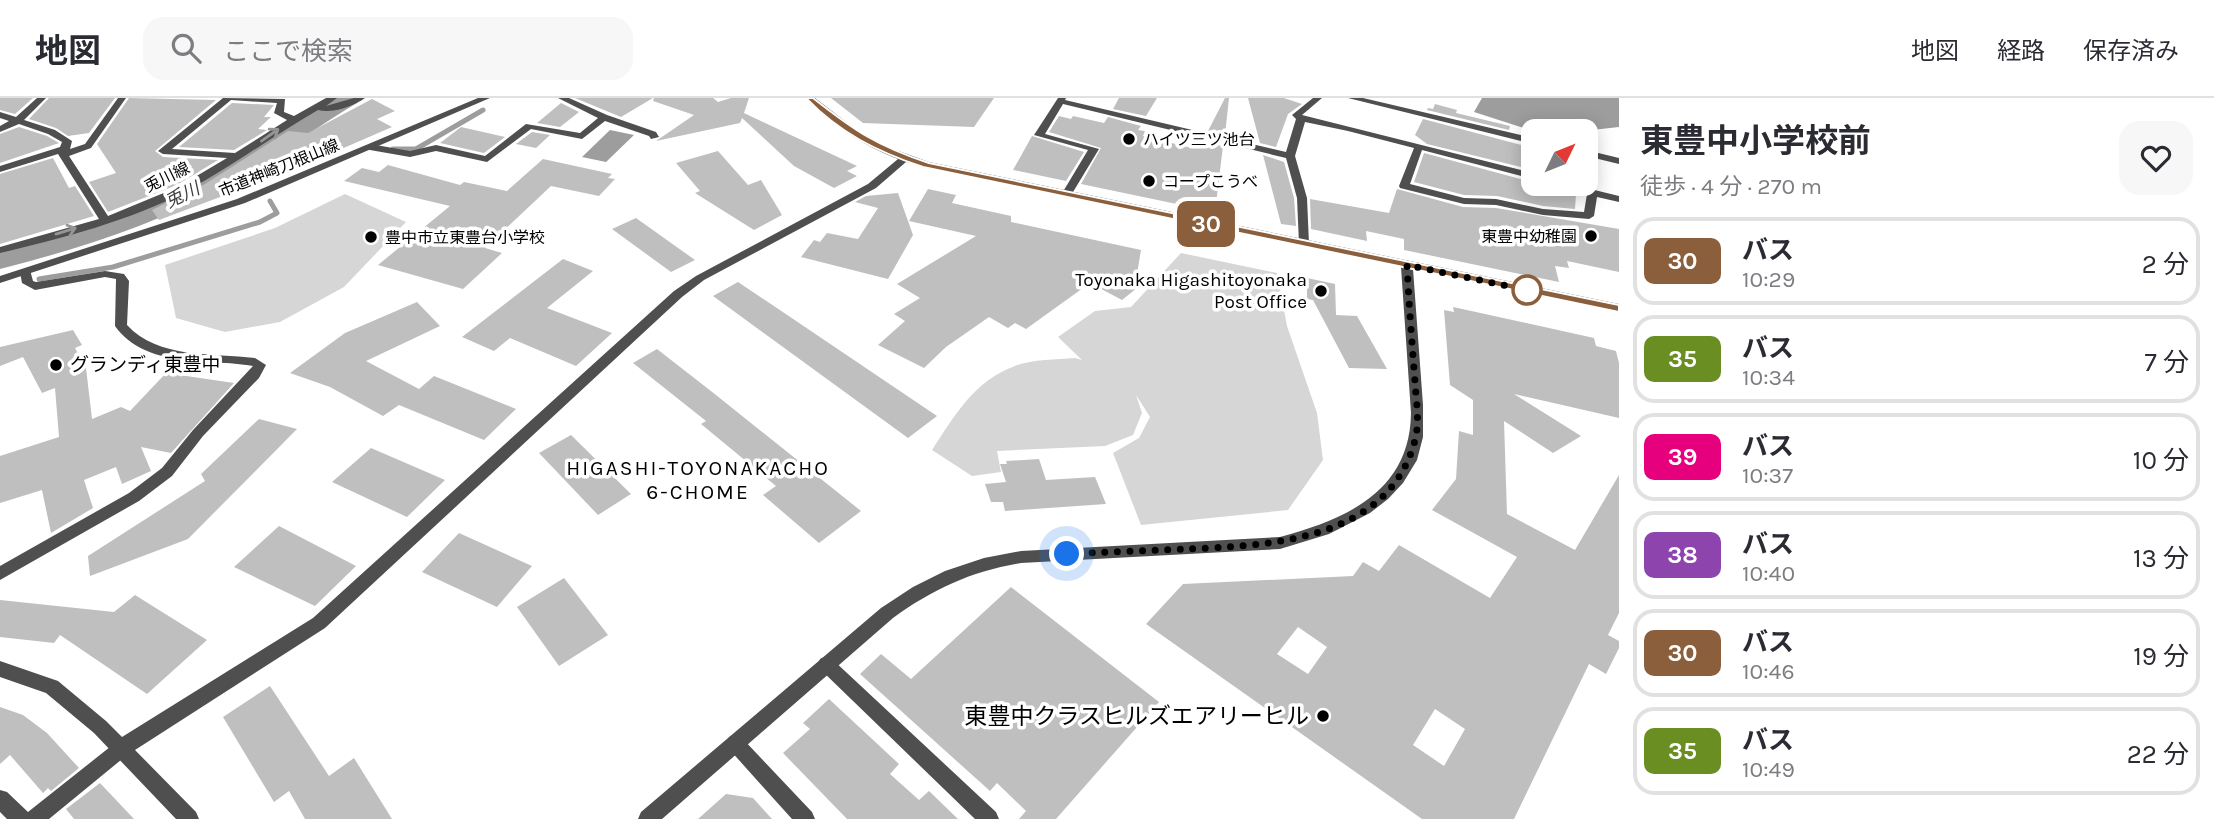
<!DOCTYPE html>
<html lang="ja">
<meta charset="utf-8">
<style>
body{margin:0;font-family:Karla,"Noto Sans JP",sans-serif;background:#f7f7f7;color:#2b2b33;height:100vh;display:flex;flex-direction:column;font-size:26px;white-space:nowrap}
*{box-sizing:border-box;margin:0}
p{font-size:23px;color:#7c7c81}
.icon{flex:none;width:38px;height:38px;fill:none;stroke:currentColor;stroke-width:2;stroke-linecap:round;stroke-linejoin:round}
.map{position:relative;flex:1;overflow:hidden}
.side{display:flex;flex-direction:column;background:#fff;width:595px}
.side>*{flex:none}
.badge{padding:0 14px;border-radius:10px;font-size:24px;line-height:46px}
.needle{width:46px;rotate:47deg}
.fabs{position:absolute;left:1521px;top:21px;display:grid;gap:14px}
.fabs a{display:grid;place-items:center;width:77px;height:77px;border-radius:14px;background:#fff;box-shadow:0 4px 18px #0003;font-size:35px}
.you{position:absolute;width:35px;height:35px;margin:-18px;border:5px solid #fff;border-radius:50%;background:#1a73e8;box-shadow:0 0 0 10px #1a73e833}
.map>.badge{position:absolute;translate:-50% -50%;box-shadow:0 0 0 4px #fff}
.round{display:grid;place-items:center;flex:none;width:74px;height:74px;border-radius:21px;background:#f7f7f7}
.headline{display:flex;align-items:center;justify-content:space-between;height:119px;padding:0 21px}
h1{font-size:33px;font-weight:700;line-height:52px}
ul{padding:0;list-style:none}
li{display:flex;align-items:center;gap:21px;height:88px;margin:0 14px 10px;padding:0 7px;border:4px solid #e1e1e2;border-radius:21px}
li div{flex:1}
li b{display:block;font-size:26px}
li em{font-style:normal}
li .badge{min-width:77px;font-weight:700;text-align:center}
header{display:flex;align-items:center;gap:42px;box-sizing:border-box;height:98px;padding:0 35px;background:#fff;border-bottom:2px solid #e1e1e2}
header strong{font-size:33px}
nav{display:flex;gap:38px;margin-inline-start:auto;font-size:24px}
.search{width:490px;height:63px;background:#f7f7f7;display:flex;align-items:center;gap:18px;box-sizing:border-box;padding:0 24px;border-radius:21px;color:#7c7c81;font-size:26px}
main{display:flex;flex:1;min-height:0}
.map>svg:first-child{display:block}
</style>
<header>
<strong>地図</strong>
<div class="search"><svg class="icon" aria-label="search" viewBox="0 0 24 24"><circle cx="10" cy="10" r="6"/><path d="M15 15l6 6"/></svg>ここで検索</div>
<nav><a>地図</a><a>経路</a><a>保存済み</a></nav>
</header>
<main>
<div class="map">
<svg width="1619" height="721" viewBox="0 0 1619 721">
<rect width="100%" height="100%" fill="#fff"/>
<!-- green -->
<path fill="#d6d6d6" d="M345 96 406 124 344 189 280 224 225 234 176 220 165 167 275 130Z
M1181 155 1277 175 1287 228 1317 315 1323 362 1288 412 1141 427 1113 355 1139 340 1150 319 1136 297 1142 315 1133 337 1105 348 997 353 1001 374 972 378 932 352C955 317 974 283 1015 268 1032 261 1056 262 1075 260L1082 262 1058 239 1095 213 1131 209Z"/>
<!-- water -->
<path fill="#9d9d9d" d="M1482 0H1619V29C1607 30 1594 32 1586 33 1570 35 1548 33 1533 33V36L1527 31 1474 14Z
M610 32 634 37 606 64 582 59Z"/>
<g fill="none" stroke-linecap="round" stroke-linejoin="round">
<!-- stream -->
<path stroke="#9d9d9d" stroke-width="5" d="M393 51H416L483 12
M39 181 113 169 260 124 277 115 270 103"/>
<!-- river -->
<path fill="#9d9d9d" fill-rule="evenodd" d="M329 0H361L357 5C312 32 271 63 226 88 155 127 78 151 0 171V151C71 134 141 111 206 76 249 53 287 24 329 0Z"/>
</g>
<!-- building -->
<path fill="#bfbfbf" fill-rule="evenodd" d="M0 0H33L15 16 0 12Z
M49 0H115L89 35 68 38 56 30 29 21Z
M129 0 216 2 155 53 163 59 218 62 177 87 108 114 89 84 116 75 97 46Z
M575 0H653L621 19Z
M654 0H713L718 4 731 0H749L744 15 857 68 847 73 857 78 834 90 794 68 742 20 740 25 656 43 694 17 653 3Z
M831 0H994L974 29 863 25Z
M1119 0H1157L1146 18 1113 11Z
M1225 0H1229L1225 37 1208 33Z
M1248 0H1284L1302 6 1288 16 1276 49 1260 45Z
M372 1 395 13 377 21 392 29 316 62 304 55 271 80 267 78 234 91 236 93 159 122 152 112 205 86 288 33 308 35Z
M232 5 274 7 264 19H271L258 31 267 32 234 52 179 49Z
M561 5 579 14 560 29 537 25Z
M1435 6 1457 12 1456 15 1510 28 1509 32 1427 12 1428 10 1433 11Z
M1059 18 1071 21 1073 18 1104 25 1108 19 1141 28 1138 32 1145 33 1143 38 1192 50H1199L1203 43 1223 48 1215 114 1081 86 1101 50 1049 34Z
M1423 21 1533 50V72L1427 46 1415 37Z
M19 29 47 38 59 45 0 65V36Z
M461 29 505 39 484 55 440 45Z
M532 34 550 37 536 50 516 46Z
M1032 38 1084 54 1066 83 1013 72Z
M718 53 748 87 761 82 782 117 754 132 695 95 700 93 676 65Z
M1424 55 1576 96 1575 111 1543 108 1497 98 1464 97 1414 84Z
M1263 57 1284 64 1294 100 1296 128 1281 126Z
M53 60 69 90 75 88 94 118 0 146V76Z
M543 61 612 76 608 80 615 81 599 98 551 88 485 150 502 155 463 191 378 167 450 108 344 83 362 70 379 74 388 67 460 87 464 84 507 93Z
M928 91 956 97 952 105 1011 118V124L1141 152 1136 182 1142 186 1122 202 1090 185 1026 231 1015 225 1008 230 989 219 946 249 924 270 878 247 905 223 894 216 920 200 897 186 976 138 909 123Z
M1397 91 1463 109 1496 110 1619 131V174L1567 163 1569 170 1555 168 1559 184 1404 152V141L1366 133 1367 143 1311 131 1310 101 1389 115Z
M898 95 913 137 888 181 801 159 814 142 820 144 827 135 858 141 878 110 855 104 866 98Z
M636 120 695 162 671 174 612 131Z
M563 161 593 173 547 210 612 235 576 268 510 240 494 253 462 239Z
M1307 180 1335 186 1336 217 1357 218 1387 271 1349 270 1313 202 1307 201Z
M738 184 808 231 937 318 908 340 713 198Z
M417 204 440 228 366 263 419 291 434 278 516 311 484 342 399 307 383 318 330 289 290 275 345 235Z
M1453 209 1594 240 1596 248 1616 253 1619 265V320L1514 296 1581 338 1553 355 1504 323 1507 416 1575 452 1619 377V515L1608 537 1619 543V550L1606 576 1589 566 1514 721H1422L1146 526 1183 486 1353 478 1363 464 1379 473 1399 447 1490 500 1517 459 1432 412 1456 381 1459 333 1473 337V302L1450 287 1444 212 1454 214ZM1298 529 1327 549 1308 576 1277 556ZM1435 611 1465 631 1444 668 1413 647Z
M73 232 82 247 75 250 86 270 92 321 121 309 130 313 166 275 234 285 171 355 141 349 151 373 122 386 116 369 84 382 93 410 51 435 42 392 0 405V358L59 339 55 290 42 295 23 259 0 268V249Z
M657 251 716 297 861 413 819 445 763 397 776 388 701 326 706 323 633 265Z
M259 321 297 331 188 441 90 478 88 458 205 383 201 376Z
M571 337 631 396 598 417 539 355Z
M371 350 415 369 445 382 407 419 332 384Z
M1039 361 1046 382 1095 379 1106 406 1005 413 1003 404H991L985 386 1006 384 1000 366H1007L1006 363Z
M279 428 356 468 315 508 234 469Z
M459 435 532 468 497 509 422 474Z
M564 480 608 537 559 568 517 509Z
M1011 489 1159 604 1056 721H1019L1026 713 997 685 990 693 860 576 881 556 911 581Z
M135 497 207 542 147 596 60 537 54 545 0 539V502L114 514Z
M270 588 329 678 354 660 392 721H305L289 693 274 704 223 619Z
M829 601 899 666 890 676 919 702 929 693 958 721H847L783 655 810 631 803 625Z
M0 609 23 617 47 635 79 670 51 693 48 690 43 695 10 657 0 666Z
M100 685 134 721H74L66 711Z
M726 696 753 700 772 721H698Z"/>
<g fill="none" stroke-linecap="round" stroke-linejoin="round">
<!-- minor -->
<path fill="#4f4f4f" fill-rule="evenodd" d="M37 0H46L24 22 55 32 72 43 70 51 85 46 118 0H126L91 50 69 58 108 118 178 89 227 60 163 56 158 53 223 0 285 1 284 14 294 18 326 0H337L326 8 354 0H365C354 8 332 16 318 12 273 38 232 68 187 93 129 123 63 140 0 155V149L99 121 58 56 0 74V68L60 49 62 44 48 36 19 26 0 34V28L9 23 0 20V14L16 19ZM231 2 277 5 274 15 287 22 235 55 172 51Z
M558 0H569L607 17 656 34 659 39 651 41 649 38 605 23 582 41 531 31 487 64 436 53 410 59 370 52 365 49 370 46 410 53 436 47 485 58 526 26 580 35 598 20Z
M1058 0H1066L1065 2 1286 54 1296 21 1292 17 1313 0H1322L1302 17 1533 75V81L1422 52 1410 86 1464 100 1496 101 1543 111 1584 114 1587 96 1554 86H1570L1619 98V104L1597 99 1594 118 1589 121 1543 117 1496 107 1464 106 1400 90 1399 88 1414 50 1348 33 1305 24 1295 58 1307 100 1309 146 1304 149 1299 146 1297 100 1286 60 1063 6 1045 36 1099 51 1070 99H1062L1061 97 1088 52 1034 37Z
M1348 0H1363L1533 40V46Z
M1586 52 1619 60V66L1586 58Z
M26 171 30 172 33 183 36 184 105 173 124 176 129 183 127 227C158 261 213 255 255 260L266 267 259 280 203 338 172 378 139 403 0 482V468L129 395 162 370 193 332 253 268C207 260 146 271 115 228L116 181 105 179 35 192 22 185 20 174Z
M826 558 832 561 996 714 999 721H975L820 571 818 566 820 561Z
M735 636 741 639 812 714 815 721H792L729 651 726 645 729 639Z
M121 642 127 645 130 651 127 657 49 721H7L0 714V692L7 694 28 714 115 645Z"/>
<!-- tertiary -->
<path fill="#4f4f4f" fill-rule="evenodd" d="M478 0H490L245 105 0 185V178L237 101Z
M806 0H815L854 30 882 47 929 64 1619 206V214L1413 171 1423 307V339L1417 362 1403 385 1388 401 1370 415 1329 436 1280 451 1021 465C972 473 933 491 893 520L662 721H638L641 714 881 510 913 489 945 473 984 460 1021 453 1280 439C1346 421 1410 394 1411 315L1401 169 906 64 876 90 704 182 682 199 325 530 135 652 196 714 199 721H176L94 635 46 595 0 579V563L58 583 106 623 122 639 313 520 674 193 696 178 868 86 898 61C864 48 830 26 806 0Z"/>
</g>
<!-- one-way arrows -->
<defs><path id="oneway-shaft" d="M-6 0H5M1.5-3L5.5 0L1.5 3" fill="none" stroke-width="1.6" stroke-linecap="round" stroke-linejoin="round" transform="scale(1.75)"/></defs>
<g stroke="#959595">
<use href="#oneway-shaft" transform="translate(270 37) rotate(-35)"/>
<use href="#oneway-shaft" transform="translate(66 133) rotate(-17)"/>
</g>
<!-- line -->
<path fill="#8b5e3c" stroke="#fff" stroke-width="2" d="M806 0H813C855 33 877 48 929 65L1619 207V214L923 69C878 54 839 35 806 0Z"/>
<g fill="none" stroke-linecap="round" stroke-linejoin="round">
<!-- walk -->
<path stroke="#000" stroke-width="7" stroke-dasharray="0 12.6" d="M1067 456C1106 454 1145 453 1184 451 1268 448 1389 443 1415 342 1420 324 1416 302 1415 284 1412 245 1409 206 1407 167L1527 192"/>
</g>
<!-- markers -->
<g fill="#000" stroke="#fff" stroke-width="2.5">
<circle cx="1129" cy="41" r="7"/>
<circle cx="1149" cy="83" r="7"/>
<circle cx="1591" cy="138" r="7"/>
<circle cx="371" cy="139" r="7"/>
<circle cx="1321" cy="193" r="7"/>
<circle cx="56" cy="267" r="7"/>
<circle cx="1323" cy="618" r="7"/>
</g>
<circle fill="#fff" stroke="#8b5e3c" stroke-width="3.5" cx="1527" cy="192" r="14"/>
<g text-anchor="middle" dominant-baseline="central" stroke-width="7" stroke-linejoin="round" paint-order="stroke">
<!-- far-poi labels -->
<g font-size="16" fill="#000" stroke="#fff" text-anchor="start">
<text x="1143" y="41">ハイツ三ツ池台</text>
<text x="1163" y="83">コープこうべ</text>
<text x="1577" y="138" text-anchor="end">東豊中幼稚園</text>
<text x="385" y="139">豊中市立東豊台小学校</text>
</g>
<!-- far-street labels -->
<g font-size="16" fill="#000" stroke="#fff">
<text transform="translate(279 70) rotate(-22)">市道神崎刀根山線</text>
<text transform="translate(167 79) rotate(-26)">兎川線</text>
</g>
<!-- far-water labels -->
<g font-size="18" font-style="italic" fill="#3e3e3e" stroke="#fff">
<text transform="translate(182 97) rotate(-26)">兎川</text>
</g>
<!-- poi labels -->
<g font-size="19" fill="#000" stroke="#fff" text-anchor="end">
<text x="1307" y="182">Toyonaka Higashitoyonaka<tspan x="1307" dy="22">Post Office</tspan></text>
<text x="70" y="267" text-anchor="start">グランディ東豊中</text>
</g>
<!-- neighbourhood labels -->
<g font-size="21" letter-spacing="2" fill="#000" stroke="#fff">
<text x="698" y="370">HIGASHI-TOYONAKACHO<tspan x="698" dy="24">6-CHOME</tspan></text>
</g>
<!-- near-poi labels -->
<g font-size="23" fill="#000" stroke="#fff" text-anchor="end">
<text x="1309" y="618">東豊中クラスヒルズエアリーヒル</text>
</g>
</g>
</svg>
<div class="fabs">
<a><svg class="needle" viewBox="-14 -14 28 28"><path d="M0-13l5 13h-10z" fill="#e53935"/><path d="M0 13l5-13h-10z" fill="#7c7c81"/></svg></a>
</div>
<div class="you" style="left:1067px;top:456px"></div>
<b class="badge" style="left:1206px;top:126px;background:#8b5e3c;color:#fff">30</b>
</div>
<section class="side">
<div class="headline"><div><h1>東豊中小学校前</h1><p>徒歩 · 4 分 · 270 m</p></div><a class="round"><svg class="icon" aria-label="heart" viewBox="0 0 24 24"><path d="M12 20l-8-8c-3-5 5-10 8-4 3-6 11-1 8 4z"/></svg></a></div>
<ul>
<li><span class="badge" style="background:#8b5e3c;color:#fff">30</span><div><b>バス</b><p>10:29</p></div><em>2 分</em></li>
<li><span class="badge" style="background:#6b8e23;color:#fff">35</span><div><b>バス</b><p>10:34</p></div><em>7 分</em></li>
<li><span class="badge" style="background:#e6007e;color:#fff">39</span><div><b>バス</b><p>10:37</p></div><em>10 分</em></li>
<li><span class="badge" style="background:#8e44ad;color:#fff">38</span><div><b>バス</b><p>10:40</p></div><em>13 分</em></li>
<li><span class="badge" style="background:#8b5e3c;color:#fff">30</span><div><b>バス</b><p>10:46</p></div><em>19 分</em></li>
<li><span class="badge" style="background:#6b8e23;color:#fff">35</span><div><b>バス</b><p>10:49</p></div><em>22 分</em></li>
</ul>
</section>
</main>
